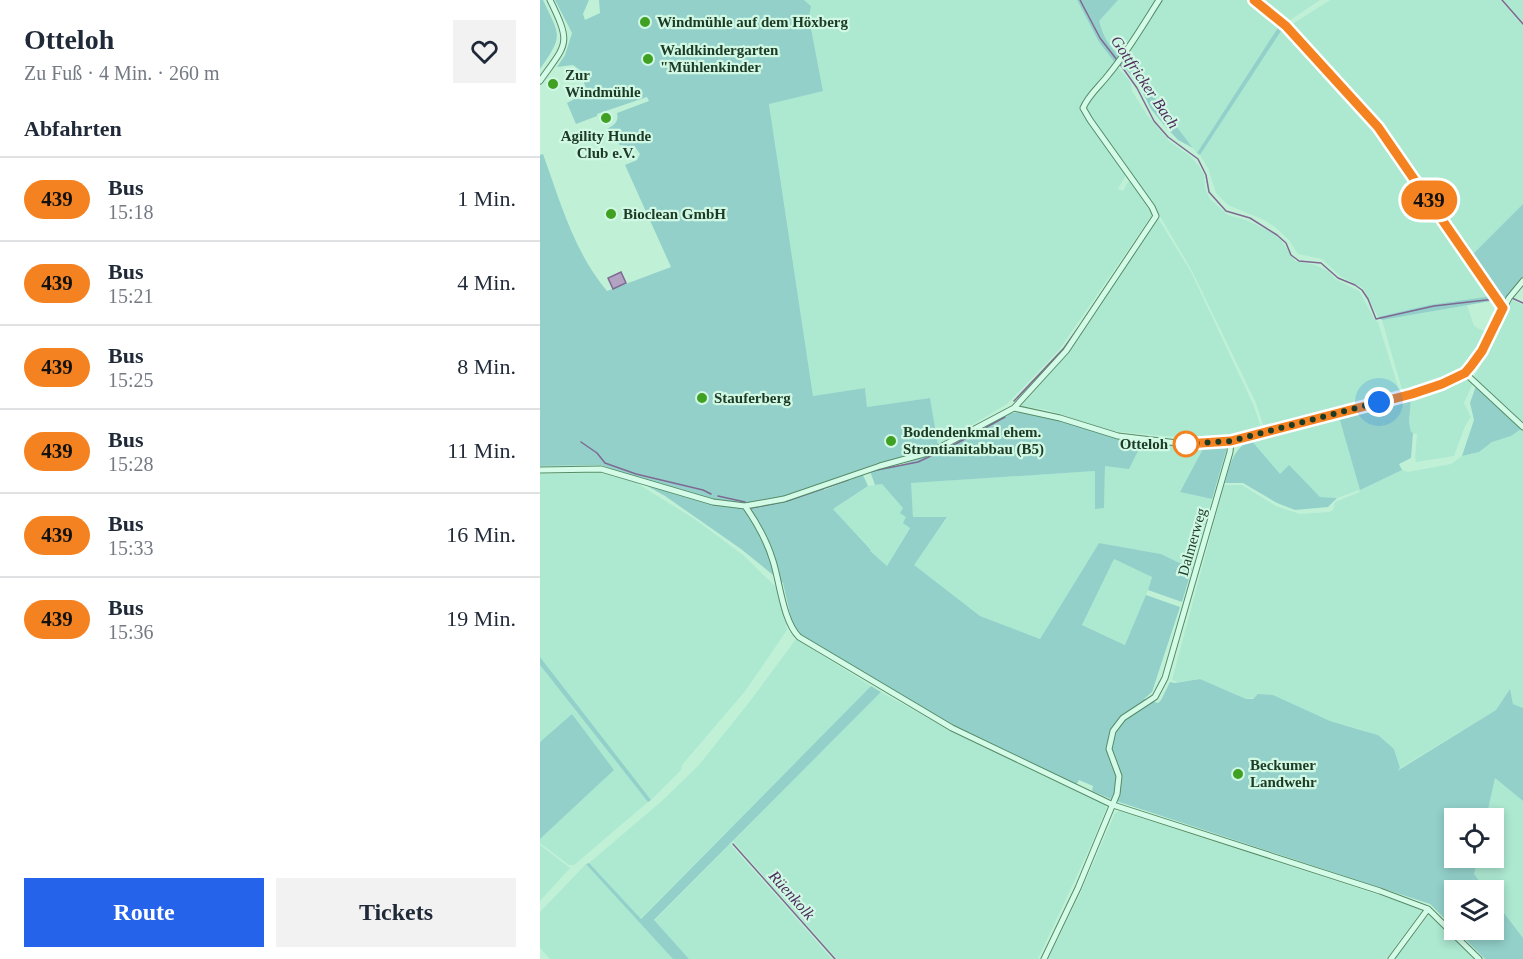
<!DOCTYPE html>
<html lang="de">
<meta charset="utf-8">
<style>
body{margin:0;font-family:"Times New Roman",serif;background:#f2f2f3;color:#1f2937;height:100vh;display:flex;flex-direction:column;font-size:22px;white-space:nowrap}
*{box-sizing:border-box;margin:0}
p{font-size:20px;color:#747a83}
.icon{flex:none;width:33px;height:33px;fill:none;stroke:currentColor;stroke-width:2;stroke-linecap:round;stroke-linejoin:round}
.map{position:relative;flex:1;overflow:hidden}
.sheet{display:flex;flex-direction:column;background:#fff;width:540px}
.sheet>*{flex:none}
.badge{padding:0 12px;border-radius:20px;font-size:21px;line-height:39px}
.controls{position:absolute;left:904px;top:808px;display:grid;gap:12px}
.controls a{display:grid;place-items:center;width:60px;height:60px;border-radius:0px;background:#fff;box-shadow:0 3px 9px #0003;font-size:30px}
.you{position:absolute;width:30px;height:30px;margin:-15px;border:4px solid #fff;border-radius:50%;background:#1a73e8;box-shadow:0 0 0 9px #1a73e833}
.map>.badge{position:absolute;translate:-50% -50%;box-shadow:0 0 0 3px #fff}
h2{padding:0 24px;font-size:22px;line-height:54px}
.round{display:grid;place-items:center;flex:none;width:63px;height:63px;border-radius:0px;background:#f2f2f3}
.headline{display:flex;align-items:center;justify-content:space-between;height:102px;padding:0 24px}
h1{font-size:28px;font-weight:800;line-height:45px}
.primary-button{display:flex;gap:12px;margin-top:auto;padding:12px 24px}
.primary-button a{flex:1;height:69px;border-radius:0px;background:#2563eb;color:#fff;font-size:24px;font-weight:800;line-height:69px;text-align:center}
.primary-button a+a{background:#f2f2f3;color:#1f2937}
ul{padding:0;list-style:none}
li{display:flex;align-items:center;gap:18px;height:84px;padding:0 24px;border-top:2px solid #e0e1e3}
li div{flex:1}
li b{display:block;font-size:22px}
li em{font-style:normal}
li .badge{min-width:66px;font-weight:700;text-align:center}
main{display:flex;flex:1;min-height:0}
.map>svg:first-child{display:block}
</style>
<main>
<section class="sheet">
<div class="headline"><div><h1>Otteloh</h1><p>Zu Fuß · 4 Min. · 260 m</p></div><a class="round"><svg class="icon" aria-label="heart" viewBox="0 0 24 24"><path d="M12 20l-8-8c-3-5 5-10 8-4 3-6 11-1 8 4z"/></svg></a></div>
<h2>Abfahrten</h2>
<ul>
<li><span class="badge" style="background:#f58220;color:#111">439</span><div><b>Bus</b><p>15:18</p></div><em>1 Min.</em></li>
<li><span class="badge" style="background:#f58220;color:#111">439</span><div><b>Bus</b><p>15:21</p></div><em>4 Min.</em></li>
<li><span class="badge" style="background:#f58220;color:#111">439</span><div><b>Bus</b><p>15:25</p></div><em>8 Min.</em></li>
<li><span class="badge" style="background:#f58220;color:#111">439</span><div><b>Bus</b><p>15:28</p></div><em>11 Min.</em></li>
<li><span class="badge" style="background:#f58220;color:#111">439</span><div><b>Bus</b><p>15:33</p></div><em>16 Min.</em></li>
<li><span class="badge" style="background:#f58220;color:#111">439</span><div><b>Bus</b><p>15:36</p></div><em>19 Min.</em></li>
</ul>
<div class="primary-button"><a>Route</a><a>Tickets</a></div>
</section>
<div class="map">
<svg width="983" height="959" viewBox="0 0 983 959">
<rect width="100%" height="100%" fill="#c0f1d7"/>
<!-- farmland -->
<path fill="#ade8d1" d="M264 0H537L559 42 575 63 544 99 540 108 586 175 578 189 583 191 588 182 591 181 611 208 612 215 519 350 467 404 398 445 390 398 327 407 325 388 273 396 229 103 283 90 269 18 271 6Z
M577 0H616L580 56 573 51 568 44 558 20Z
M622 0H709L739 26 657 153 584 58Z
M719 0H780L746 23Z
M790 0H960L983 26V204L930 257 846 132 752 28 751 25Z
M963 0H983V22L975 14Z
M743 28 837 128 952 296 889 305 838 317 823 288 800 276 782 259 758 254 749 240 735 227 724 220 688 205 676 193 668 168 660 155Z
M578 67 591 83 592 91 607 115 629 141 650 156 659 166 664 175 665 188 670 199 688 215 706 220 731 232 741 240 755 261 775 265 788 271 795 279 819 291 835 320 838 322 860 393 728 427 723 425 716 403 652 271 617 211 546 111 547 101Z
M618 218 651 272 713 404 722 430 690 438 623 436 573 431 507 410 481 406 528 353Z
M972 300 983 305V423L934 377 961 327Z
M927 305 934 326 949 334 940 350 924 369 908 378 863 393 842 320Z
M926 376 933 383 924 403 931 417 925 426 914 456 876 462 875 457 877 434 871 433 869 422 871 398 903 388Z
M799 417 820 489 862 470 868 472 911 464 922 456 939 452 952 442 971 436 981 429 983 431V708L973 704 970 690 956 710 860 768 854 749 838 735 820 729 790 721 733 695 706 699 660 679 638 682 632 680 684 485H702L736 506 760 514 789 512 793 510 795 502 820 492 819 490 797 498 780 497 749 466 740 474 711 440Z
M603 441 664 447 640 492 672 499 652 569 621 554 559 543 500 639 440 616 373 565 407 518 373 517 370 483 555 471V508H564L565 466 589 468Z
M61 473 95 482 156 520 203 555 238 589 247 630 206 690 142 765 141 770 111 800 0 657V474Z
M342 484 363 508 370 527 347 566 329 551 331 549 293 509 328 486Z
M574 559 612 577 605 599 586 645 542 625Z
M256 639 331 686 100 919 49 863 123 800 159 765 211 700Z
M0 665 108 802 34 865H29L0 843V839L74 770 32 714 0 742Z
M341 692 411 731 565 804 566 809 552 843 498 959H297L193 841Z
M955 778 983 801V938L954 900V891H947L934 874 938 858H954V819H946Z
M579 811 880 908 881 912 846 959H508L542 890 538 888 542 889 575 813Z
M190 844 292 959H149L114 921Z
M0 845 30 868 0 901Z
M46 864 70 889 133 959H10L0 948V912Z
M891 915 934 959H855L888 916Z"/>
<!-- green -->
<path fill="#93d0ca" d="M0 0H3C20 36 24 35 0 69Z
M15 0H49L43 14 45 20 60 13 59 0H264L271 6 269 18 283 91 229 104 273 396 325 388 327 407 390 398 398 445 366 457 335 464 284 484V490L323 475 328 486 293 509 331 550 330 551 347 566 370 528 363 523 366 517 360 513 363 508 342 484 335 485 330 471 361 465 391 454 471 413 482 412 513 418 603 441 589 469 565 466 564 508 555 509V471L371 483 373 517H407L374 565 440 616 500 639 559 543 621 554 652 569 642 602 608 590 612 577 574 559 542 625 585 645 606 595 640 607 612 692 604 699 618 703 621 700 630 682 635 683 660 679 706 699H713L718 694 733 695 790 721 838 735 854 749 860 768 857 771 956 710 970 689 973 704 983 708V801L955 778 946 819H915V858H938L934 874 947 891H915V929L890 904 576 801 552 791 553 786 539 780 536 785 413 727 260 636 253 627 243 583 201 549 125 496 88 475 61 465 0 466V155L3 154C20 201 34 252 67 291L131 267 85 165 97 160 100 154 95 147 80 145 67 129C74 125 79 122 77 113L109 101 107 97 57 114V116L36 124 27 103 47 92 40 70 33 65 17 67 25 55 32 33Z
M537 0H578L559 21C563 34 568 47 580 56L575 63 559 42Z
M739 26 743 28 660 155 657 153Z
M584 58 653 148 638 140 624 125 611 109 599 85 581 63Z
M983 204V277L966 300 961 301 930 257Z
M952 296 957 300 842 320 838 317 889 305Z
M936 386 981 429 971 436 952 442 939 452 922 456 934 420 930 403Z
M871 398 869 422 871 432 873 433 871 458 859 464 862 470 820 490 799 417Z
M711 440 740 474 749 465 780 497 797 498 788 507 755 510 737 503 703 483H685C690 465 693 448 711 440Z
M685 445 687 448 672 499 640 492 664 447Z
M0 657 111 800 108 802 0 665Z
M331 686 341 692 114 920 149 959H133L46 864 49 863 101 919Z
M32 714 74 770 0 839V742Z
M954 900 983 938V959H945L916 930H954Z"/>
<!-- water -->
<path fill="#b2a3c3" stroke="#7f6992" stroke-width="1.5" d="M81 272 86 283 73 289 68 278Z"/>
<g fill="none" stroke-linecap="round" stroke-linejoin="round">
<!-- stream -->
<path stroke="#7f6992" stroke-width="1.5" d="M540 0 560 38 577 60
M962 0 983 24
M580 64 597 88 614 121 628 137 658 159 666 175 669 192 686 211 710 218 737 235 746 243 751 255 759 261 781 263 798 278 815 285 822 290 828 299 836 319 894 306 955 299
M972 298 983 303
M543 321 602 233
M474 401 524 348 539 327
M41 442 57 453 65 463 96 474 163 490 171 494
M332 471 378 462 412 446 465 417
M178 496 205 502
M211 508 247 501 308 480
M193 844 295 959"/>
<defs>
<path id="minor" d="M714 0 746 26 838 127 963 308
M0 81C27 43 32 45 10 0
M925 373 983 427
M474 408 520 418 578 436 646 444 691 441 872 394 902 384 925 373 942 351 969 298 983 281
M0 470 61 469 173 502 205 506 244 499 340 466 391 452 474 408 526 351 616 216 612 207 550 120 543 108C549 94 560 86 569 74 588 51 603 25 619 0
M205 506C217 523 227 541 233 561 240 583 243 621 259 637L412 728 573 805 840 891 888 909 939 959
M504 959 538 888 577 794 579 776 569 749 573 731 583 718 615 697 625 678 690 452 691 441
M851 959 888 909"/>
</defs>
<!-- minor casing -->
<use href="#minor" stroke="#568c67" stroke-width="7"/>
<!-- minor -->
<use href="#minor" stroke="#d4fbe7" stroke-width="5"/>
</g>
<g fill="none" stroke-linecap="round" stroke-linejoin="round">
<defs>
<path id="line" d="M646 444 691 441 872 394 902 384 925 373 931 366 942 351 963 308 838 127 746 26 714 0"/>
</defs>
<!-- line casing -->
<use href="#line" stroke="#fff" stroke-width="14"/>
<!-- line -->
<use href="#line" stroke="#f58220" stroke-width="9"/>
<!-- walk -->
<path stroke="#1c3a24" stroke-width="6" stroke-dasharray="0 10.8" d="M646 444 691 441 839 402"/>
</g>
<!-- markers -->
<g fill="#3fa022" stroke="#d0f8e4" stroke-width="2">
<circle cx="105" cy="22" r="6"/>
<circle cx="108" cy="59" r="6"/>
<circle cx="13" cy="84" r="6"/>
<circle cx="66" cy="118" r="6"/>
<circle cx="71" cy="214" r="6"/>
<circle cx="162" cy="398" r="6"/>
<circle cx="351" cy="441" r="6"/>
<circle cx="698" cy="774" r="6"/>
</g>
<circle fill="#fff" stroke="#f58220" stroke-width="3" cx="646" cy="444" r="12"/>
<g text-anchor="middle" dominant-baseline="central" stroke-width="4.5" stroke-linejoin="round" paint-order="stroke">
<!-- poi labels -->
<g font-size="15" font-weight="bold" fill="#1c3a24" stroke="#d0f8e4" text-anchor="start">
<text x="117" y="22">Windmühle auf dem Höxberg</text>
<text x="120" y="50">Waldkindergarten<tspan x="120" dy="17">"Mühlenkinder</tspan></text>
<text x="25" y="75">Zur<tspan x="25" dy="17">Windmühle</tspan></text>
<text x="66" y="136" text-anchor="middle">Agility Hunde<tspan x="66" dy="17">Club e.V.</tspan></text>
<text x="83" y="214">Bioclean GmbH</text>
<text x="174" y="398">Stauferberg</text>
<text x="363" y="432">Bodendenkmal ehem.<tspan x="363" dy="17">Strontianitabbau (B5)</tspan></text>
<text x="710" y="765">Beckumer<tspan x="710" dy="17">Landwehr</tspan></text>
</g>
<!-- stop labels -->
<g font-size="15" font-weight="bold" fill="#1c3a24" stroke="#d0f8e4" text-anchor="end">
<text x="628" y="444">Otteloh</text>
</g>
<!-- street labels -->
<g font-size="15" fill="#1c3a24" stroke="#d0f8e4">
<text transform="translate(652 542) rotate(-74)">Dalmerweg</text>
</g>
<!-- water labels -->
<g font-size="16" font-style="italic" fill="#4d2a5b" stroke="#d0f8e4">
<text transform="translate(605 82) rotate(56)">Gottfricker Bach</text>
<text transform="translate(252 895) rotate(48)">Rüenkolk</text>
</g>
</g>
</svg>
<div class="controls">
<a><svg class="icon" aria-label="locate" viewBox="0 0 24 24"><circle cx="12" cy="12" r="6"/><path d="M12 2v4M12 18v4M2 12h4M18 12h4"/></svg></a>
<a><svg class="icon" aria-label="layers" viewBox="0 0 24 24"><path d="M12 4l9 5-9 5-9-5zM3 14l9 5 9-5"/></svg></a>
</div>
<div class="you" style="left:839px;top:402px"></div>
<b class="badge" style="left:889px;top:200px;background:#f58220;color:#111">439</b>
</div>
</main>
